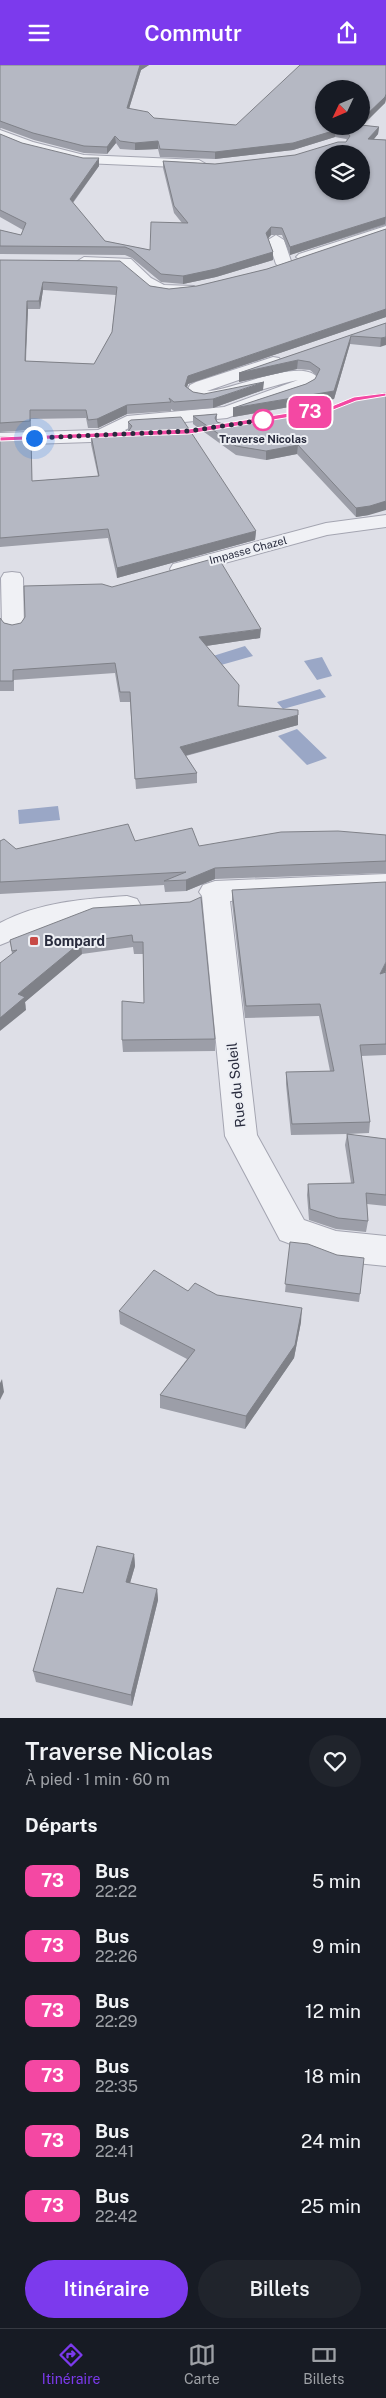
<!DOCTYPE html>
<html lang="fr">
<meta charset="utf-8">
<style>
body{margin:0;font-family:"Public Sans",sans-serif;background:#20242c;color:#f1f3f6;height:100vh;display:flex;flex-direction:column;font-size:19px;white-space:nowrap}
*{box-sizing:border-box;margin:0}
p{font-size:16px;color:#9ea1a6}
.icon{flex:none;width:28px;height:28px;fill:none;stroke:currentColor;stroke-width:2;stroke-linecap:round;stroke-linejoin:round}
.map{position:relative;height:1653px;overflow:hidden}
.sheet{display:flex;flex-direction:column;background:#171b24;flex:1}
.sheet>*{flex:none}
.badge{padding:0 10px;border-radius:8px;font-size:18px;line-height:32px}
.needle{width:32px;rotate:226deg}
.buttons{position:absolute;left:315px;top:15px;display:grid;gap:10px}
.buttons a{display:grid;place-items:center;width:55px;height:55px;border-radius:50%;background:#171b24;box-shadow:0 1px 4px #0004;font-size:25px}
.you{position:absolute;width:25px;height:25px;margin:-12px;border:4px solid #fff;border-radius:50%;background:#1a73e8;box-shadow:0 0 0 8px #1a73e833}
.map>.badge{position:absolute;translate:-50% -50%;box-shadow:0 0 0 2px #fff}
h2{padding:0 25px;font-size:19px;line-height:45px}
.round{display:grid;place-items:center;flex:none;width:52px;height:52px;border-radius:26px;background:#20242c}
.overview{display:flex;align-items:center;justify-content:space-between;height:85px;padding:0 25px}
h1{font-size:24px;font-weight:600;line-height:38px}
.action{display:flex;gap:10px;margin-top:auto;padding:10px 25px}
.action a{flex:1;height:58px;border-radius:30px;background:#7c3aed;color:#fff;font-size:20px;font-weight:600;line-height:58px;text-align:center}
.action a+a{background:#20242c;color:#f1f3f6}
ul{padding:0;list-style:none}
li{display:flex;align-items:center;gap:15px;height:65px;padding:0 25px}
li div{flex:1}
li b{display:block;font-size:19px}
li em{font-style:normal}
li .badge{min-width:55px;font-weight:700;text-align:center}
header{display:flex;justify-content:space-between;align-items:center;height:65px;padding:0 25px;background:#7c3aed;color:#fff;font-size:22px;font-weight:600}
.tab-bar{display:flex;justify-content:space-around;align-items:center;height:70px;border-top:1px solid #363941;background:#171b24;font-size:14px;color:#9ea1a6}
.tab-bar a{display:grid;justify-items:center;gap:2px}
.tab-bar .selected{color:#7c3aed}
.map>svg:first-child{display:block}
</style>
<header><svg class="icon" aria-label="menu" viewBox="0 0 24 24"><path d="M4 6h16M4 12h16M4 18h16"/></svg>Commutr<svg class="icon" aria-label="share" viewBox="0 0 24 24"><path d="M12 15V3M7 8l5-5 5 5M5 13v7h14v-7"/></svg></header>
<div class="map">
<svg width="386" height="1653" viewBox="0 0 386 1653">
<rect width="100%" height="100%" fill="#dedfe7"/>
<!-- water -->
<path fill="#9aa7c6" d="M245 581 253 591 221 600 213 591Z
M322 592 332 611 317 615 304 596Z
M320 624 326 632 283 644 277 637Z
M297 664 327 693 307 700 278 671Z
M58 741 60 755 19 759 18 745Z"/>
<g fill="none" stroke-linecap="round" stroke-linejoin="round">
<defs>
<path id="minor" d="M0 65 33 77 84 90 199 95 206 99 199 103 84 98 23 83 0 74Z
M386 161V170L304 197 296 192 299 189Z
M276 170 284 175 292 199 290 202 284 204 276 199 268 175Z
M84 192 131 194 151 213 164 220 194 221 196 224 194 227C163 235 142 223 121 202L78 200 76 197Z
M273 292 279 293 282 297 279 301 207 326C231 326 302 291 318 313L313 322 227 353 131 362 125 365 130 370 128 374 121 376 0 380V368L98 365 127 351 224 342 298 315C275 318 201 350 186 328L190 320 196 317Z
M386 450V462L327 470 181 510 173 509 170 504 173 499 326 458Z
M12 507 20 508 23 513 24 561 21 566 13 568 5 566 2 561 1 513 4 508Z
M386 809V827L230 836 257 1070 304 1155 336 1166 386 1171V1201L336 1196 280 1175 225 1071 202 831 199 827 203 820 215 816Z
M127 831 137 834 141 841 137 848 47 861 0 880V858C39 837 84 834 127 831Z"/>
</defs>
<!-- minor casing -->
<use href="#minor" stroke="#a4a5b1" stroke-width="2"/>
<!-- minor -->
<use href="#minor" fill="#f0f1f5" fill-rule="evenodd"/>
</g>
<!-- wall -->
<path fill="#9c9ea8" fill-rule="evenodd" d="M0 0H149L141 5 129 44 154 53 236 60 386 0V34L385 38 362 60 379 62 378 69 374 74 386 75V160L290 190 282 170H271L268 173 273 187V195L216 212 183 219 161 217 132 193 125 190 0 189V165L21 170 23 165 0 152V69L22 78 99 101 73 138 105 176 150 185 182 158 174 148 163 103V96L215 99 295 90 346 77 347 75 346 74 335 72 293 85 215 94 160 92 158 84 135 85 120 84 116 78 107 89 84 88 34 75 1 63 0 64Z
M386 164V252L188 319 187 322 193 327 204 329 263 325 213 343 174 346 171 344V346L127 349 98 363H88L86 353 31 354V365L0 367V195L169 224 197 221 267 204ZM43 225 116 230 112 267 94 299 26 296 28 244H40Z
M386 258 380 282 350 279 334 334 233 352V343L306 319 315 314 317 311 310 305 297 304 239 317V308Z
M334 342 369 450 356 452 297 389 266 395 236 390 193 359V351L217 349V357L226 360Z
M128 357 256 466 255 475 117 513 108 473 0 482V372H31L32 416 98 411 91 379V370L128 367Z
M0 548V553L4 558 12 560 260 573 206 581 238 641 298 660 186 691 197 708V718L136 724 130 637H120L115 608 14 615V626H0Z
M386 770V808L215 814 186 826 165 827 164 820 0 829V776L16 784 135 776 199 781Z
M232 825 386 907V990L361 991 370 1057 369 1068 347 1069 386 1074V1141L367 1139 368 1156 366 1167 336 1164 309 1155 307 1130 308 1119 351 1118 345 1080 347 1069 291 1070 286 1019V1007L330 1006 319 951 245 953 232 837Z
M190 837 215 974V986L123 987 122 975 144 938 143 889H134L133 882 82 889 25 937 26 945 12 889 10 875Z
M290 1177 360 1229 359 1237 285 1227Z
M217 1230 301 1257 294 1293 245 1364 160 1343V1330L187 1294 120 1259 119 1246Z
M134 1489 135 1501 130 1518 157 1524 158 1535 132 1641 36 1617 33 1606 83 1528Z"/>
<!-- shaded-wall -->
<path fill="#7f8188" d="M140 0H149L141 5 127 50V43Z
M386 29V34L385 38 356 67 361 61V55Z
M379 62 378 69 368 81V74Z
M336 65 335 72 293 85 215 94V87Z
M115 71 116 78 107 89V82Z
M158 76V84L135 85V78Z
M99 93V101L70 141V134Z
M386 152 385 159 290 190V182Z
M271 162V170L266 176V168Z
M273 187V195L216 212 183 219V211Z
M43 217V225L40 244 39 236Z
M27 236 28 244 25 305V296Z
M386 244V252L188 319 185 329V321L188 311Z
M351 271 350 279 334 334 233 352V343L334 326Z
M386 272V280L380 282 381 273Z
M298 295 297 304 239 317V308Z
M264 317 263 325 213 343V334Z
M127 340V349L98 363 97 354Z
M298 380 297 389 266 395V386Z
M386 436V445L369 450 356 452V443Z
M256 466 255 475 117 513V503Z
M261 564 260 573 199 582V572Z
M298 650V660L180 692V682Z
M215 803V814L186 826V815Z
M81 877 82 889 25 937 26 945 0 966V953L18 929Z
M386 897V906L379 921 380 909Z
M302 1243 301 1257 294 1293 245 1364 246 1351Z
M2 1314 4 1327 0 1335V1318Z
M134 1489 135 1501 127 1528 126 1517Z
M157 1524 158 1535 132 1641 131 1630Z"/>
<!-- building -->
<path fill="#b5b8c3" stroke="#7f8188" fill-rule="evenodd" d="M0 0H140L127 43 148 47 154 53 236 60 300 0H386V29L385 32 361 55V24H324V61H361V60L379 62 368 74 386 75V152L290 182 282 163 271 162 266 168 273 187 216 204 183 211 161 209 132 185 125 182 0 181V165L21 170 26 158 0 145V69L22 78 83 93H99L70 134 105 176 150 185 151 157 188 158 174 141 163 96 215 99 295 90 338 77H346L350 71 347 67 336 65 293 78 215 87 160 84 158 76 135 78 120 76 115 71 107 82 84 81 33 68 0 56ZM324 89H361V126H324Z
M386 164V244L188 311 185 321 193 327 204 329 264 317 213 334 174 337 169 333 171 337 127 340 97 354 88 355 86 345H30V356L0 358V195L120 196 150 221 169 224 197 221 267 204ZM43 217 117 222 112 267 94 299 25 296 27 236H39Z
M386 258V272L381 273 351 271 334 326 233 343 306 319 315 314 320 304 310 297 298 295 239 308Z
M386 328V436L370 441 356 443 298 380 266 386 236 381 193 351 217 349 215 353 217 357 226 360 334 342 359 332Z
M181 352 256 466 117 503 108 464 0 473V372H31L32 416 99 411 91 370 128 367 132 361 128 357 131 355Z
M212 494H219L261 564 199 572 239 620 238 641 298 645V650L180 682 197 708 135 714 130 627H120L115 598 13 605V616H0V553L4 558 12 560 21 558 25 552 24 521 102 519 112 522Z
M128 759 135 776 192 763 199 781 281 767 338 766 386 770V796L215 803 186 815 164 816 186 807 0 817V776L4 774 16 784Z
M386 817V897L380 909 386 907V979L360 980 370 1057 292 1059 286 1007 334 1006 320 939 246 941 232 825Z
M201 832 215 974 122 975V936L144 938 143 877H133L132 870 81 877 18 929 25 932 0 953V898L17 885 12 886 10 875 93 843 190 837Z
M347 1069 386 1074V1130L366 1128 368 1156 338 1153 310 1144 308 1119 354 1118Z
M290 1177 308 1179 337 1190 364 1193 360 1229 285 1219Z
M154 1205 188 1226 195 1218 217 1230 302 1243 295 1280 246 1351 160 1330 195 1285 119 1246Z
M97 1481 134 1489 126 1517 157 1524 131 1630 33 1606 57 1523 83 1528Z"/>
<!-- line -->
<path fill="#f448a3" stroke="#fff" d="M386 328V331L356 336 333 345 189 369 0 376V372L189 364 332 341 354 332Z"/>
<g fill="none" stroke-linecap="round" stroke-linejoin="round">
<!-- walk -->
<path stroke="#282b3d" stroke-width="5" stroke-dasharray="0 9" d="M34 373 189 366 263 355"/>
</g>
<!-- markers -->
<circle fill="#fff" stroke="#f448a3" stroke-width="2.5" cx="263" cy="355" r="10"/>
<rect fill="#c84a46" stroke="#edeff4" stroke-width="2" x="29" y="871" width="10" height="10" rx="2.5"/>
<g text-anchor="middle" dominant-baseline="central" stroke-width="4" stroke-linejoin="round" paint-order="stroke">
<!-- far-stop labels -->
<g font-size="11" font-weight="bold" fill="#282b3d" stroke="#edeff4">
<text x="263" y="374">Traverse Nicolas</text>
</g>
<!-- far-street labels -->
<g font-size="11" fill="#282b3d" stroke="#edeff4">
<text transform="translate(248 485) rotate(-15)">Impasse Chazel</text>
</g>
<!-- poi labels -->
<g font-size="14" font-weight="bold" fill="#282b3d" stroke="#edeff4" text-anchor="start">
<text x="44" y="876">Bompard</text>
</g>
<!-- street labels -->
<g font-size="14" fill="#282b3d" stroke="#edeff4">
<text transform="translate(236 1020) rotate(-96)">Rue du Soleil</text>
</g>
</g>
</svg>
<div class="buttons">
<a><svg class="needle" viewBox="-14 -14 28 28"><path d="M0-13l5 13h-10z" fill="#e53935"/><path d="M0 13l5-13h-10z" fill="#9ea1a6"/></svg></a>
<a><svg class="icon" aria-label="layers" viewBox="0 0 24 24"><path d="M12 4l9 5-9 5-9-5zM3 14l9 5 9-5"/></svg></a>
</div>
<div class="you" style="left:34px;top:373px"></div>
<b class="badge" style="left:310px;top:347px;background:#f448a3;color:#fff">73</b>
</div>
<section class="sheet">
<div class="overview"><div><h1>Traverse Nicolas</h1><p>À pied · 1 min · 60 m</p></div><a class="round"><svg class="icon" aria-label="heart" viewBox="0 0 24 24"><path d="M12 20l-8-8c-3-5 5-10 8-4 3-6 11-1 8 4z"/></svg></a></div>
<h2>Départs</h2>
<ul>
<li><span class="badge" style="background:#f448a3;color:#fff">73</span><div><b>Bus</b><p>22:22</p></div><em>5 min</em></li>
<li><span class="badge" style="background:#f448a3;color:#fff">73</span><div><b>Bus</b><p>22:26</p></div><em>9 min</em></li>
<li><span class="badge" style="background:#f448a3;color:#fff">73</span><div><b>Bus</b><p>22:29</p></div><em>12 min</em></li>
<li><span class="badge" style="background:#f448a3;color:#fff">73</span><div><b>Bus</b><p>22:35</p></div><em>18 min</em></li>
<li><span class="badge" style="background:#f448a3;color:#fff">73</span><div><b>Bus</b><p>22:41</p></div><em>24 min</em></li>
<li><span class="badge" style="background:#f448a3;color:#fff">73</span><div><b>Bus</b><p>22:42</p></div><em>25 min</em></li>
</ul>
<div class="action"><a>Itinéraire</a><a>Billets</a></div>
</section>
<nav class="tab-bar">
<a class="selected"><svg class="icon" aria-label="directions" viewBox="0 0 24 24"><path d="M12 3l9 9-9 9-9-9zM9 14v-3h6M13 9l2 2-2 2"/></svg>Itinéraire</a>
<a><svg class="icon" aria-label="map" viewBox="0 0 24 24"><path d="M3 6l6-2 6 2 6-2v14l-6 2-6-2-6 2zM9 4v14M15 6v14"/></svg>Carte</a>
<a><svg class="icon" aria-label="tickets" viewBox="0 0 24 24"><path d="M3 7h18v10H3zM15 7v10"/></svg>Billets</a>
</nav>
